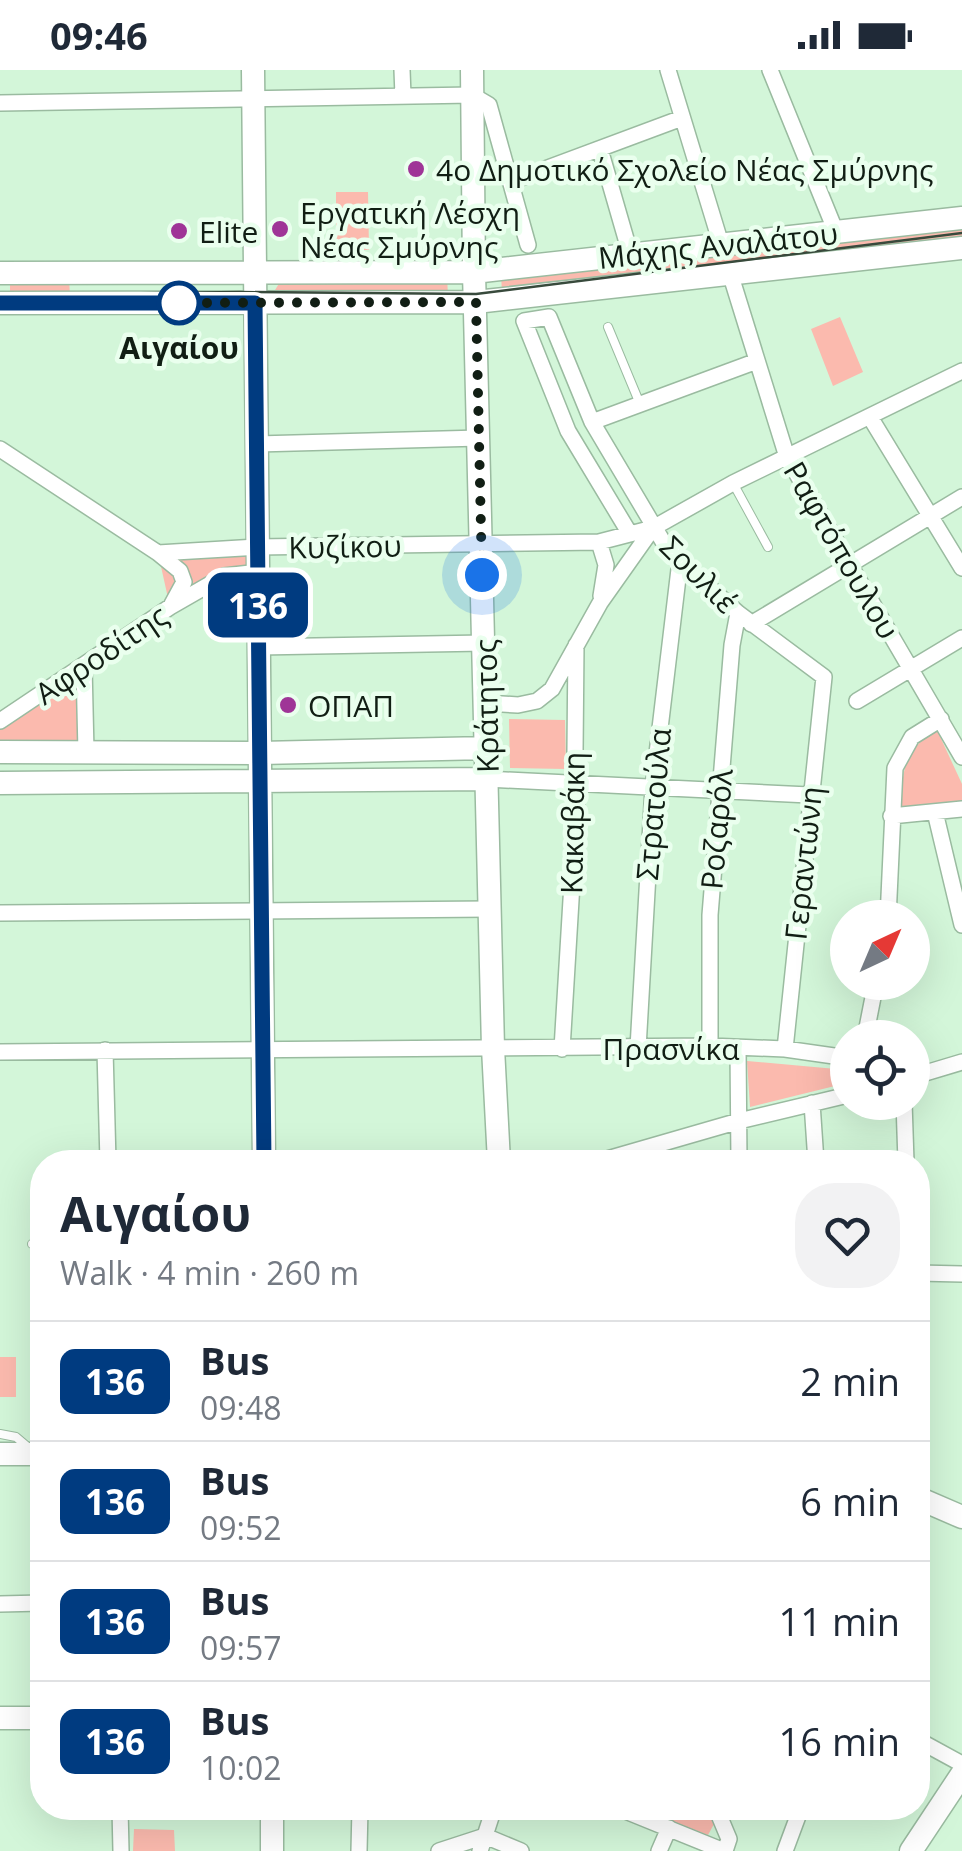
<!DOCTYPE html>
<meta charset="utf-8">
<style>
body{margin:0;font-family:"Open Sans",sans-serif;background:#f2f2f3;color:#1f2937;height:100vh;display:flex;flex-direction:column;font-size:38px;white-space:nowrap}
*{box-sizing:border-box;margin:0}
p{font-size:32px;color:#747a83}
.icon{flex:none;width:55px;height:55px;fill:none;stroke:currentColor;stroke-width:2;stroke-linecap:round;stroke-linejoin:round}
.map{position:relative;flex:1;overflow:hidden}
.side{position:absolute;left:30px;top:1080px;width:900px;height:670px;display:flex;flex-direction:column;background:#fff;border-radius:40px;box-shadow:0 10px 40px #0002}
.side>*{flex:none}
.badge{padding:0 20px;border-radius:15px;font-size:35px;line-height:65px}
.needle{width:65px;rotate:44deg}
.controls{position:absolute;left:830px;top:830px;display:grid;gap:20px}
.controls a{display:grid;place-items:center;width:100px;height:100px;border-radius:50%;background:#fff;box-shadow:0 10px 40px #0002;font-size:50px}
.you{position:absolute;width:50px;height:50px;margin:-25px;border:8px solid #fff;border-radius:50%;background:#1a73e8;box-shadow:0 0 0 15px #1a73e833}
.map>.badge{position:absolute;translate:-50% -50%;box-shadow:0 0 0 5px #fff}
.round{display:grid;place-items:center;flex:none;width:105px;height:105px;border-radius:40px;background:#f2f2f3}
.overview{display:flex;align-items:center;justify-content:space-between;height:170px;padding:0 30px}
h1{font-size:48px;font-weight:700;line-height:75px}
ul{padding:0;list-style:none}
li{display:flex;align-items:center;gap:30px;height:120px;padding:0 30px;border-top:2px solid #e0e1e3}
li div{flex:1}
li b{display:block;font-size:38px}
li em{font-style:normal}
li .badge{min-width:110px;font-weight:700;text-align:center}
.status{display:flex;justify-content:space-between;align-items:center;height:70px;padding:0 50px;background:#fff;direction:ltr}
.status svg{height:28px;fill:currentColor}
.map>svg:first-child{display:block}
</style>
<div class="status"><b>09:46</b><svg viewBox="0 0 49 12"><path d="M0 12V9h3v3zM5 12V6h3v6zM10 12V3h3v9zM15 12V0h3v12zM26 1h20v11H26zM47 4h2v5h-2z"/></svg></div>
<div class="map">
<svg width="962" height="1781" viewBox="0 0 962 1781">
<rect width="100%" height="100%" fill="#d3f6d9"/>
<!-- green -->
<path fill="#fbbaae" d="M336 122H368L369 180H336Z
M962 152V169L502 224 501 203Z
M69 205 70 229 10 228V206Z
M447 206 448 226 272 225 283 207Z
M840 247 863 302 833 316 811 259Z
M258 477V502L237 504 170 537 158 483Z
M84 596 86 682 0 683V651Z
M509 649 565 650 566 699 510 698Z
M937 660 962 714V734L901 743C901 707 902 679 937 660Z
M747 991 847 1000V1013L750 1037Z
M32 1213H42V1291H32Z
M0 1287H16V1327H0Z
M637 1738H708L714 1754 708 1765Z
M134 1759 174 1760 175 1781H133Z"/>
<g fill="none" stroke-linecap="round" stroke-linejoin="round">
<defs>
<path id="lane" d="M608 257 640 334
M733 413 768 477
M32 1174H42
M0 1364 16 1367 29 1378"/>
<path id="street" d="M402 0 403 26
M668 0 721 174
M770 0 836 162
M0 33 472 25 489 35 528 175
M600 79 626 169
M510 112 682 48
M730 203 787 387 962 687
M870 347 962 498
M592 352 757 291
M257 374 480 368
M0 379 158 483 258 477 599 472 653 458 733 413 962 301
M630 464 568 361 524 251 549 247 592 352 662 470 680 491 738 543 824 607 785 979
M599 472 606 495 601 526
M158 483 180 501 184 512 172 534
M751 554 962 427
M259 577 484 573
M84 596 86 682
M857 631 962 568
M486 633 518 635 537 631 552 619 600 533 653 458
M0 651 170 537 224 506 258 502
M487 709 809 725
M935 742 962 855
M891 746 962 739
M0 843 490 839
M888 848 895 698 912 667 941 649
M865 968 876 912
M710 976V845L732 575 738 543
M638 978 653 717 680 491
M738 978 739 1092
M562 979 578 714 575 681 576 575
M105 980 108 1092
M0 982 710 976 785 979 848 988
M912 1007 962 992
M904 1032 906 1092
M812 1033 816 1092
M597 1092 739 1051 848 1025
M918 1203 962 1204
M0 1534 42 1533
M918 1670 962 1694
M120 1738 121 1781
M618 1738 724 1781
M716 1738 729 1769 725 1781
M359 1781 360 1738
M439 1781 485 1766 521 1781
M480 1781 494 1738
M659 1781 669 1758
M785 1781 801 1738"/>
<path id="secondary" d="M253 0 264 1092
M472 0 474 202 493 978 499 1092
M0 203 474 202 962 148
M0 233 476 232 962 178
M0 682 260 683 487 678
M0 713 487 709
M0 1384H42
M918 1428 962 1447
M0 1648H42
M272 1738V1781
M911 1781 962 1704"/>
</defs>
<!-- lane casing -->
<use href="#lane" stroke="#9abba0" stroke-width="10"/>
<!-- street casing -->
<use href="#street" stroke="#9abba0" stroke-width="18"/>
<!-- secondary casing -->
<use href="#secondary" stroke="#9abba0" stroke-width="25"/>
<!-- lane -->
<use href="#lane" stroke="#fff" stroke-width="8"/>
<!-- street -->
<use href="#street" stroke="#fff" stroke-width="15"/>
<!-- secondary -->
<use href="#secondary" stroke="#fff" stroke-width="22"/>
<!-- tram -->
<path stroke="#384a3c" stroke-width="2.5" d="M0 225 240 222 476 224 962 163"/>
</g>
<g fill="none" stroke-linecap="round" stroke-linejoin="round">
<defs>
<path id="line" d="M0 233H255L264 1092"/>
</defs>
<!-- line casing -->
<use href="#line" stroke="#fff" stroke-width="22"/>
<!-- line -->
<use href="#line" stroke="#003b80" stroke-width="15"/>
<!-- walk -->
<path stroke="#111e14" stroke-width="10" stroke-dasharray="0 18" d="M179 233H175L476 232 482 505"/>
</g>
<!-- markers -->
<g fill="#9f3597" stroke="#eaffee" stroke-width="4">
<circle cx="416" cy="99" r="10"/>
<circle cx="280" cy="159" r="10"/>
<circle cx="179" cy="161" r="10"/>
<circle cx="288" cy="635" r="10"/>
</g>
<circle fill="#fff" stroke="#003b80" stroke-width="5" cx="179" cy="233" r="20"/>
<g text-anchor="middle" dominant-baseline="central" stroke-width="9" stroke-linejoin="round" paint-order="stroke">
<!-- poi labels -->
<g font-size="30" fill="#111e14" stroke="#eaffee" text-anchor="start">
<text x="436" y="99">4o Δημοτικό Σχολείο Νέας Σμύρνης</text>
<text x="300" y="142">Εργατική Λέσχη<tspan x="300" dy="34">Νέας Σμύρνης</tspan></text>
<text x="199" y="161">Elite</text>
<text x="308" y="635">ΟΠΑΠ</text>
</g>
<!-- street labels -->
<g font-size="30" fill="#111e14" stroke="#eaffee">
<text transform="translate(718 175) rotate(-6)">Μάχης Αναλάτου</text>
<text transform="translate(345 476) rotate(-1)">Κυζίκου</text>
<text transform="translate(842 480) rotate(60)">Ραφτόπουλου</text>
<text transform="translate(699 504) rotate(45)">Σουλιέ</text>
<text transform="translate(101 584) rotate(-34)">Αφροδίτης</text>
<text transform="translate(486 636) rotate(-91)">Κράτητος</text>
<text transform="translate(653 734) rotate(-85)">Στρατούλα</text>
<text transform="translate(572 753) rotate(-89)">Κακαβάκη</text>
<text transform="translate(716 759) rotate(-85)">Ροζαρόλ</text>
<text transform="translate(803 793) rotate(-84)">Γεραντώνη</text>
<text x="671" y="978">Πρασνίκα</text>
</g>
<!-- stop labels -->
<g font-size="30" font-weight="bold" fill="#111e14" stroke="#eaffee">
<text x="179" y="277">Αιγαίου</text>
</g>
</g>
</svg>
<div class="controls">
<a><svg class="needle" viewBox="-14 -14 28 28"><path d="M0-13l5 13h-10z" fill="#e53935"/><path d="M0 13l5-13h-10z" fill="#747a83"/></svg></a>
<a><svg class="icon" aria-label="locate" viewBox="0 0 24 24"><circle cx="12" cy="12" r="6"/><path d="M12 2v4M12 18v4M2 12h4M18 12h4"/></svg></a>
</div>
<div class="you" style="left:482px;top:505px"></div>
<b class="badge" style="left:258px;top:535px;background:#003b80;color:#fff">136</b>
<section class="side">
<div class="overview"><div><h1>Αιγαίου</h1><p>Walk · 4 min · 260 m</p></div><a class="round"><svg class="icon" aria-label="heart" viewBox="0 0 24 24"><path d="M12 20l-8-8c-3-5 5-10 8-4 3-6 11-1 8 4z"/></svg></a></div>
<ul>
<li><span class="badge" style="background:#003b80;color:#fff">136</span><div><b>Bus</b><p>09:48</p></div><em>2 min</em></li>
<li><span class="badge" style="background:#003b80;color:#fff">136</span><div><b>Bus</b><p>09:52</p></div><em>6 min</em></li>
<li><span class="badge" style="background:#003b80;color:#fff">136</span><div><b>Bus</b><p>09:57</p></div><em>11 min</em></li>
<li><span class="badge" style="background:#003b80;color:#fff">136</span><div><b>Bus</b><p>10:02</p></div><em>16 min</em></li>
</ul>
</section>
</div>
